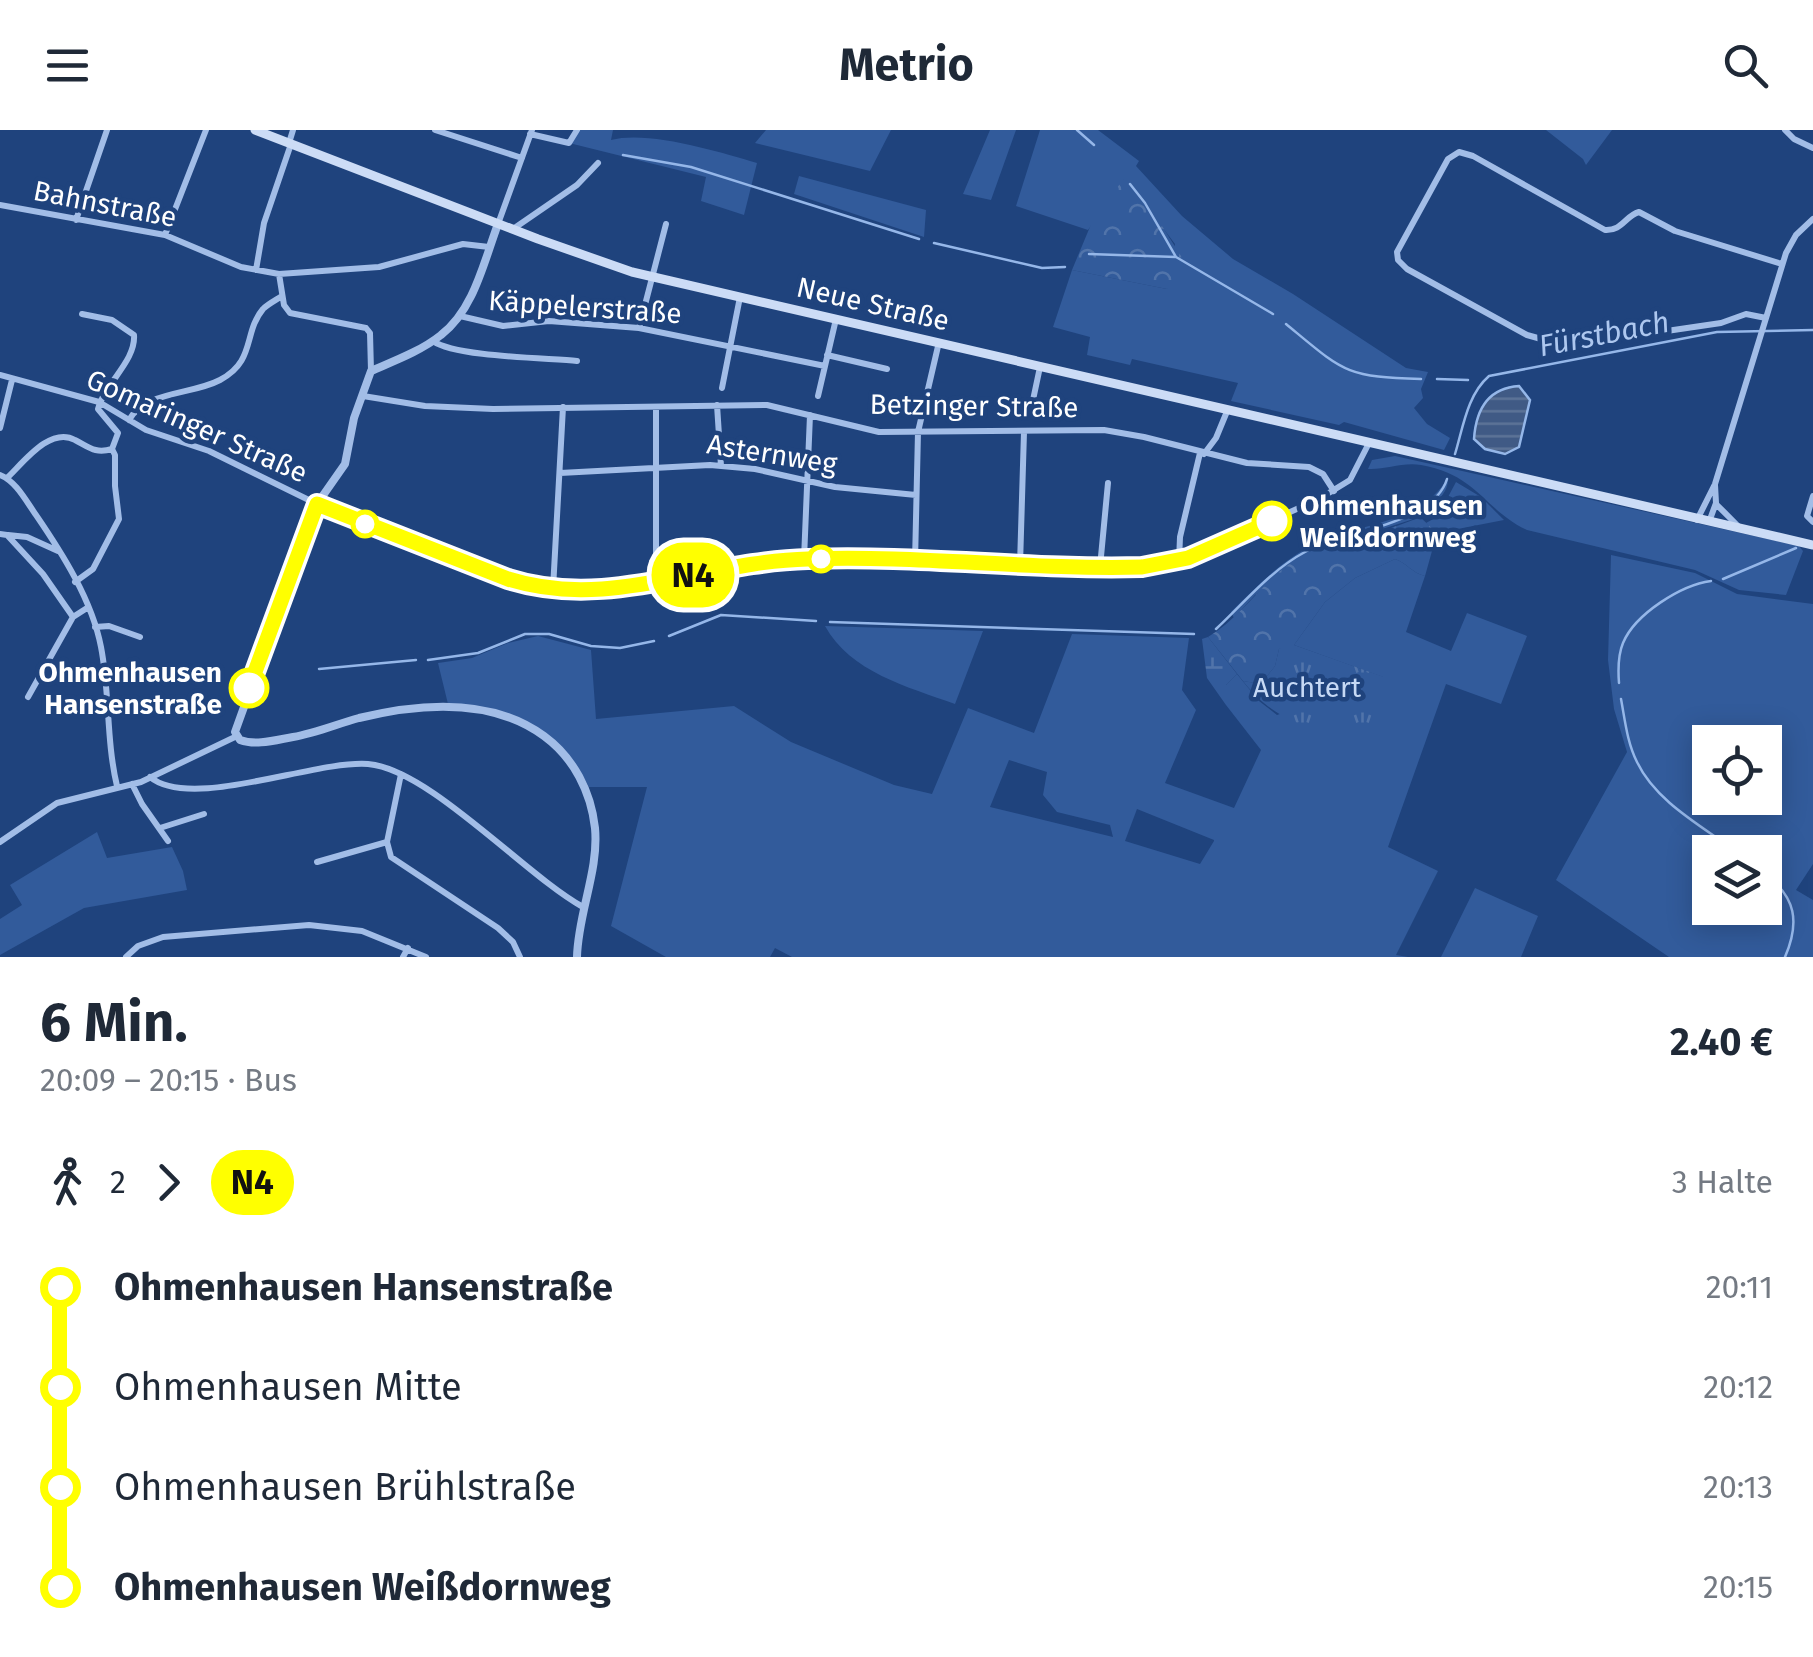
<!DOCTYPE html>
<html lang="de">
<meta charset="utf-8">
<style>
body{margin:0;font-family:"Fira Sans",sans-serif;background:#f2f2f3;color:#1f2937;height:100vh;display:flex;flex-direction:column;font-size:38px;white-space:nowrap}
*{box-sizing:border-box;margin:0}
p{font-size:32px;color:#747a83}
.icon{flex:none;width:55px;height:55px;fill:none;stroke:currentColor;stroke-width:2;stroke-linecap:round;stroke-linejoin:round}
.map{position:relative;height:827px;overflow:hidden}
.panel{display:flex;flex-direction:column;background:#fff;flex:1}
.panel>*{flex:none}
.badge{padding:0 20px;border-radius:32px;font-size:35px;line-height:65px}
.tools{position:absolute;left:1692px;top:595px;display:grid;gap:20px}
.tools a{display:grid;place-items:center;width:90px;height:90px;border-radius:0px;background:#fff;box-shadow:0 5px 25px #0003;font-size:50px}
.map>.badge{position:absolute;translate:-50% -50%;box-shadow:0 0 0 5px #fff}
.legs{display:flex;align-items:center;gap:15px;height:110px;padding:0 40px;font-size:32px}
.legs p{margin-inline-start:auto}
.head{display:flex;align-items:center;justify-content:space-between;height:170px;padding:0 40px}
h1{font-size:55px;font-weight:700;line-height:75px}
ul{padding:0 40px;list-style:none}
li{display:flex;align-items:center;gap:35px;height:100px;font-size:38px}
li i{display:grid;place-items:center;width:15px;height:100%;margin:0 12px;background:currentColor}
li i::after{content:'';width:25px;height:25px;margin:-12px;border:8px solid;border-radius:50%;background:#fff}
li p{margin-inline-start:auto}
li:first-child i{background:linear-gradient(#0000 50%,currentColor 0)}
li:last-child i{background:linear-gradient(currentColor 50%,#0000 0)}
header{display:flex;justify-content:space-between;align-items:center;height:130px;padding:0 40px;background:#fff;font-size:45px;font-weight:700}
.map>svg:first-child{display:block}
</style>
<header><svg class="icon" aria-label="menu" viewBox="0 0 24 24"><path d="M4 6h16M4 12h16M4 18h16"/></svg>Metrio<svg class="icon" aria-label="search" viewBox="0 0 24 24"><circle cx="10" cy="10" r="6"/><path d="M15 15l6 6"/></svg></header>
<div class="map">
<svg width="1813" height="827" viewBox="0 0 1813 827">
<defs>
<pattern id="forest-crowns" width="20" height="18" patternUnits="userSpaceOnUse" patternTransform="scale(2.5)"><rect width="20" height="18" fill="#325b9b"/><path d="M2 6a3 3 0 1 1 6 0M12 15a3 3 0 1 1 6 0" fill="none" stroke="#5174aa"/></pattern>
<pattern id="wetland-marsh" width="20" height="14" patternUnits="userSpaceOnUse" patternTransform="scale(2.5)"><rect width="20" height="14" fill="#325b9b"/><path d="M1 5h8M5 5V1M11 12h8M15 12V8" fill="none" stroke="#5174aa"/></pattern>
<pattern id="park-tufts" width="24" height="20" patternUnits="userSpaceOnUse" patternTransform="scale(2.5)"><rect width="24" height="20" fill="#325b9b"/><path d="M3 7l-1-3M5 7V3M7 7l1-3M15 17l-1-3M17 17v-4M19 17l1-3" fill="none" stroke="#5174aa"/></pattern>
<pattern id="water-rules" width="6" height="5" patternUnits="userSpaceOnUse" patternTransform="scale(2.5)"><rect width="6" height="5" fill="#405a85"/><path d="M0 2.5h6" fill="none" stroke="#5d7397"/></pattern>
</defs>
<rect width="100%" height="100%" fill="#1f437d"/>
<!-- green -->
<path fill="#325b9b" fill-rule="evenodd" d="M577 0H613L611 10C648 0 720 22 757 33L744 85 701 71 706 47 569 13Z
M766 0H891L870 41 755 13Z
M990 0H1016L991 70 963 64Z
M1040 0H1098L1139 31 1136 36 1182 86 1233 129 1293 164 1406 238 1428 242 1421 259 1423 268 1414 278 1427 294 1450 308 1444 320 1344 292 1339 295 1231 271 1238 253 1132 229 1130 235 1087 225 1090 207 1053 197 1072 140 1167 159 1175 114 1125 48 1088 100 1016 76Z
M1546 0H1612L1586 35 1583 29Z
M799 46 926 80 924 107 794 64Z
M1395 326 1799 416 1803 421 1786 465 1739 460 1695 440 1527 400C1484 380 1478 345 1421 335 1402 332 1385 340 1368 339L1372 330Z
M1448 347C1449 366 1432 375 1418 384L1420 387 1323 418 1255 465 1234 488 1231 482C1257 456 1283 429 1317 413 1359 394 1424 392 1448 347Z
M1456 352 1481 367 1504 390 1437 403 1426 393 1444 383 1442 381 1425 386 1448 367Z
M1611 425 1695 443 1737 464 1813 474V734L1796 760 1813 770V827H1669L1556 750 1627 622 1614 579 1608 530ZM1765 612V668H1710V612ZM1710 722H1765V778H1710Z
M1395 429C1407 433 1412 443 1425 446L1406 502 1451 521 1467 483 1527 506 1501 574 1446 554 1388 717 1438 741 1396 825 1408 827H792L775 818 770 827H666L611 796 647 657H589C551 589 519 587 448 574L438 533 472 528 508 513 538 506 591 520 596 589 734 576 791 612 894 655 932 664 968 578 1034 603 1072 504 1189 508 1182 560 1196 580 1165 653 1234 678 1261 620 1226 575V555L1237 544 1259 571 1277 585 1383 547 1294 515 1325 472 1355 448ZM1009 630 1047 642 1043 665 1057 682 1110 695 1113 707 990 677ZM1137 679 1214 710V711L1200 734 1125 711Z
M825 496 983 501 955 574C908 557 850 542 825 496Z
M97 702 107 728 172 717 183 741 187 760 84 778 0 825V789L22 775 10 755Z
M1475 758 1538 786 1521 827H1441Z"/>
<!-- forest -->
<path fill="url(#forest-crowns)" d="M1125 47 1152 80 1186 134 1167 159 1072 140 1092 92Z
M1420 387 1437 403 1425 446C1412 443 1407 433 1395 429L1355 448 1325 472 1294 515 1279 519 1275 536 1261 554 1243 551 1208 507C1244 486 1265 446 1302 426 1335 409 1383 404 1420 387Z"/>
<!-- wetland -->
<path fill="url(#wetland-marsh)" d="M1208 507 1237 544 1226 555V575L1207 548 1202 509Z"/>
<!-- park -->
<path fill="url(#park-tufts)" d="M1285 515H1294L1384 547 1365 613C1314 597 1278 596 1243 551L1261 554 1275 536 1279 519Z"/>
<!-- water -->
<path fill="url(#water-rules)" stroke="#95b7e9" stroke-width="2.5" d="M1519 256 1530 270 1519 317 1505 324 1485 319 1474 309C1476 279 1489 258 1519 256Z"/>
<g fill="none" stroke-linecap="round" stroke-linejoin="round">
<!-- stream -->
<path stroke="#95b7e9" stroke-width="2.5" d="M1077 0 1094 15
M623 25 691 37 919 109
M1130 54 1145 73 1176 127 1273 184
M934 113 1042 138 1065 137
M1089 124 1176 127
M1286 194C1344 242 1345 247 1421 249
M1437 249 1468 250
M1455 324C1463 298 1467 265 1489 246L1717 202 1813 200
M1723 449 1796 418
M830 492 1194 504
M1216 499C1244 473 1271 440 1305 422 1342 402 1433 395 1447 349
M669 506 721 485 816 491
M428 530 478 523 525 504H549L591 516 620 518 654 511
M319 539 416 530
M1619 553C1618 540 1618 525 1623 513 1635 484 1681 455 1711 451
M1621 569C1625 590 1627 612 1637 632 1656 672 1702 696 1737 722
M1765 744C1796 767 1800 792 1785 827"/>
<!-- minor -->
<path stroke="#a2bde7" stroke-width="6" d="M435 0 522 28
M1785 0 1794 9 1813 18
M530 4 569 13 577 0
M289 13 293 0
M0 75 165 105 241 137 279 144 379 137 463 114 489 117
M76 90 107 0
M498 94 532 0
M513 99 577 55 598 33
M165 105 206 0
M256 140 264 93 291 14
M279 144 284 175 290 183 366 198 370 203 371 241
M460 186 503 196 549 191 639 198 825 236
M1766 188 1746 184 1721 193 1585 213 1559 214 1527 205 1407 139 1398 130 1397 122 1448 29 1459 22 1473 26 1605 100C1622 101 1625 86 1639 82L1675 101 1782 134
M639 198 666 94
M433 211C455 227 546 228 577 231
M827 225 887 239
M0 245 99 272 146 300 209 321 317 374 477 437 538 457 594 461 804 429 1117 438 1152 436 1188 428 1319 369 1350 350 1369 313
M722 258 740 167
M363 266 425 276 493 279 767 275 879 302 1104 300 1144 307 1247 333 1309 337 1323 344 1334 361
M818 266 836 189
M1033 270 1040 237
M717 275 721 336
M656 277V451
M129 290C145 261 192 265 220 250 256 231 243 203 263 179 268 174 276 170 282 166
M0 298 12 250
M1204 324 1216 308 1228 279
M560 343 710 335 755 339 835 357 916 365
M0 345C16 351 26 371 36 385 62 423 92 470 101 517 110 563 106 610 117 656
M7 348C23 333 50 296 75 310 89 317 95 324 112 319L118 303 98 279C105 253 136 231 134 205L112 190 82 184
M1813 366 1807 386 1813 392
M1716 374 1739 397
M1697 390 1715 354 1786 123 1796 105 1813 89
M1709 392 1716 373 1715 355
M0 404 7 405 43 444 73 487
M8 405 27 407 58 421
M804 429 810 285
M1179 431 1180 407 1200 323
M915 432 918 302 939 212
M1020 435 1024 302
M1100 437 1108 353
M75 452 93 439 119 389 115 356V325L112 319
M553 459 563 277
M95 497 109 496 140 507
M28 567 73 487 87 478
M401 644 387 712 391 727 498 798 513 812 520 827
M150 647C191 681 314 630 368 634 429 639 525 745 583 777
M132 654 142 674 168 711
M160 698 204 684
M0 712 57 673 141 652 237 606
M317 732 387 712
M126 827 138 816 163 807 309 795 362 801 426 827
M403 827 408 818"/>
<!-- tertiary -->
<path stroke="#a2bde7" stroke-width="8" d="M498 94C484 131 474 180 441 205 421 221 394 231 371 241L354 288 345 334 317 374 235 602 240 610C256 616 276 610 293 607 316 603 337 594 359 588 420 573 491 567 544 606 574 628 591 662 595 698 599 741 578 783 577 827"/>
<!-- secondary -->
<path stroke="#ccdcf6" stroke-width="9" d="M255 0 538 109 632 142 1813 415"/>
</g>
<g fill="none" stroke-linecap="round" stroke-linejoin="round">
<defs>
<path id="line-1" d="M249 558 317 374 508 449C608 481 707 431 808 429 919 425 1031 440 1142 437L1188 428 1272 391"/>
</defs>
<!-- line-1 casing -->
<use href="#line-1" stroke="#fff" stroke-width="22"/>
<!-- line-1 -->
<use href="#line-1" stroke="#ff0" stroke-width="15"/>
</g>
<!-- markers -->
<g fill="#fff" stroke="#ff0" stroke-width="5">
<circle cx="1272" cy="391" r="18"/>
<circle cx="365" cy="394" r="12"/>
<circle cx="821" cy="429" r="12"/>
<circle cx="249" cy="558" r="18"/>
</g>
<g text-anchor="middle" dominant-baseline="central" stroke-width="9" stroke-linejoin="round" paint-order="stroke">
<!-- street labels -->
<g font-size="28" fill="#fff" stroke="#1f437d">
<text transform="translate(105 74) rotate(11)">Bahnstraße</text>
<text transform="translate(873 174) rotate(13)">Neue Straße</text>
<text transform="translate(585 177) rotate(4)">Käppelerstraße</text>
<text transform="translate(974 276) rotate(1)">Betzinger Straße</text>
<text transform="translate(197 296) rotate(24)">Gomaringer Straße</text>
<text transform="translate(772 324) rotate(9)">Asternweg</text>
</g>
<!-- stop labels -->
<g font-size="28" font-weight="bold" fill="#fff" stroke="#1f437d" text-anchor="start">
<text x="1300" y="375">Ohmenhausen<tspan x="1300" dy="32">Weißdornweg</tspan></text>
<text x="222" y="542" text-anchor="end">Ohmenhausen<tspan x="222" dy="32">Hansenstraße</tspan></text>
</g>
<!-- park labels -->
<g font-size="28" fill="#c6d9f5" stroke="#1f437d">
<text x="1307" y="557">Auchtert</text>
</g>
<!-- water labels -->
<g font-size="30" font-style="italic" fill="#adc7ef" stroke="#1f437d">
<text transform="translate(1604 204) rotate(-11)">Fürstbach</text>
</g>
</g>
</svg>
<div class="tools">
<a><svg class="icon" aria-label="locate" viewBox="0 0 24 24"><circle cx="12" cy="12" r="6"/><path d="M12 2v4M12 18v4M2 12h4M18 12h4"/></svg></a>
<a><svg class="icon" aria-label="layers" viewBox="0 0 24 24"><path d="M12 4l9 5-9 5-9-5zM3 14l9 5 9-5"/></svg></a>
</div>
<b class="badge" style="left:693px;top:445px;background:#ff0;color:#111">N4</b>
</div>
<section class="panel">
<div class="head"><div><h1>6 Min.</h1><p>20:09 – 20:15 · Bus</p></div><b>2.40 €</b></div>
<div class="legs"><svg class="icon" aria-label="walk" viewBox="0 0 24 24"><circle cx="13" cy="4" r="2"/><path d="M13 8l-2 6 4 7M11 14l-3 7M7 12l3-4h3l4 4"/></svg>2<svg class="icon" aria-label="forward" viewBox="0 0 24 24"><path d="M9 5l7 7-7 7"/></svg><b class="badge" style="background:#ff0;color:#111">N4</b><p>3 Halte</p></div>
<ul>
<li><i style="color:#ff0"></i><b>Ohmenhausen Hansenstraße</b><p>20:11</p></li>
<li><i style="color:#ff0"></i><span>Ohmenhausen Mitte</span><p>20:12</p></li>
<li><i style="color:#ff0"></i><span>Ohmenhausen Brühlstraße</span><p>20:13</p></li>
<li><i style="color:#ff0"></i><b>Ohmenhausen Weißdornweg</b><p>20:15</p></li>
</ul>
</section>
